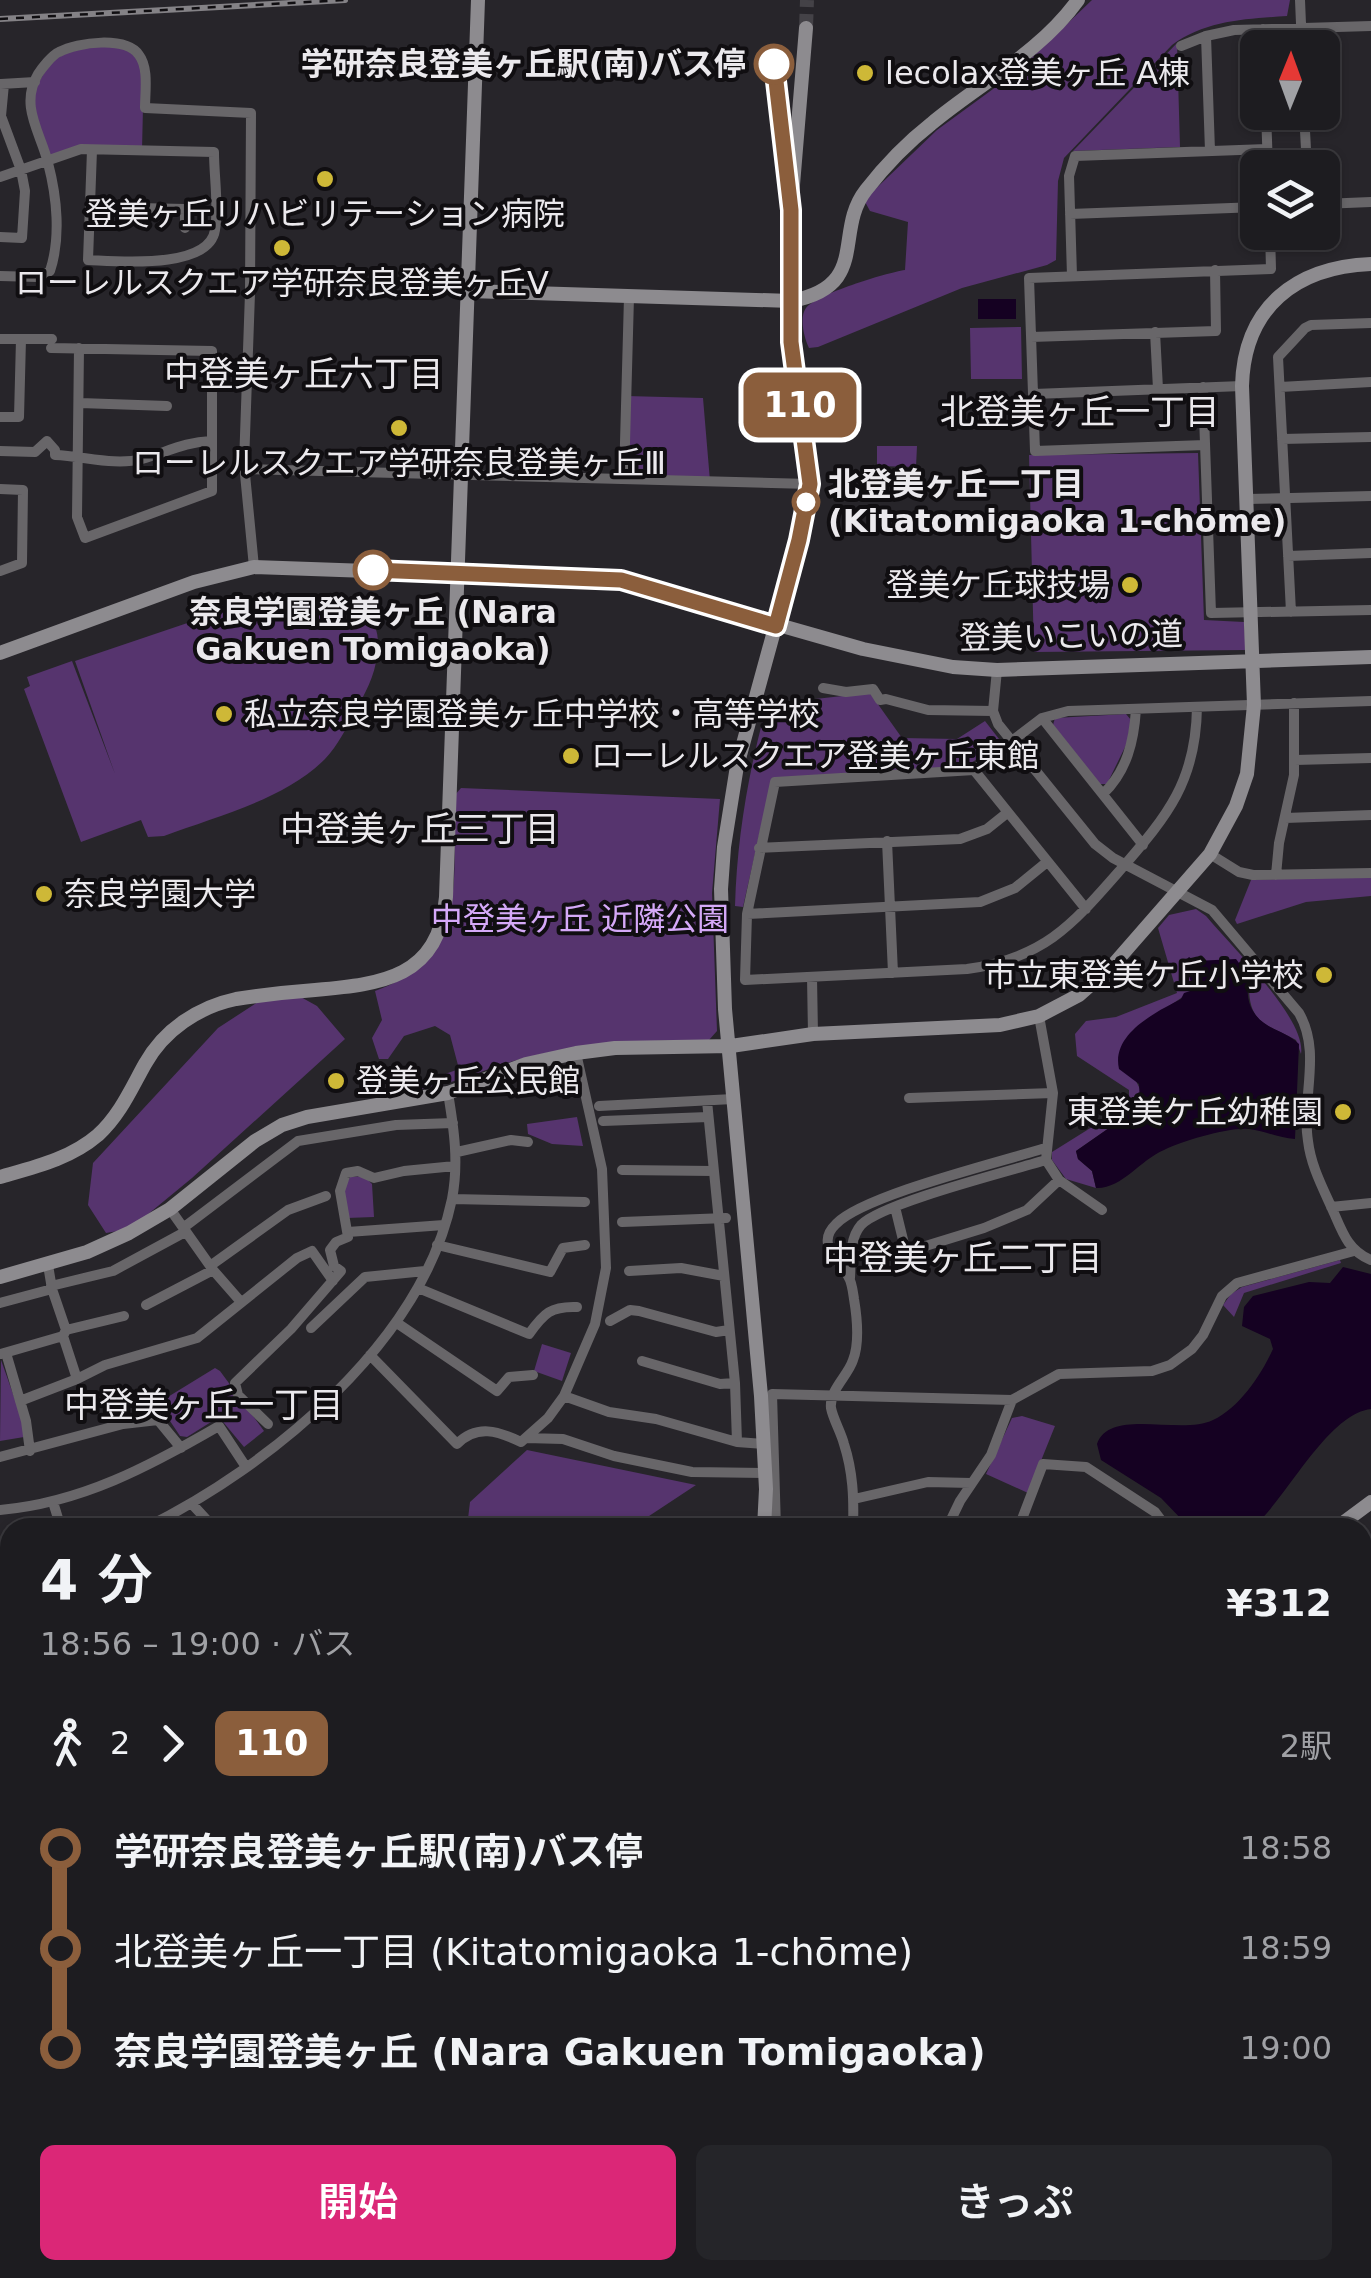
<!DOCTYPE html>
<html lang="ja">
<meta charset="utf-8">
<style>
body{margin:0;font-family:"DejaVu Sans","Noto Sans JP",sans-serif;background:#252529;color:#f1f3f6;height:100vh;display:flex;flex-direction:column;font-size:38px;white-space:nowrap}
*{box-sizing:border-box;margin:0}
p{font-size:32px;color:#a0a1a5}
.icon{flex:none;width:55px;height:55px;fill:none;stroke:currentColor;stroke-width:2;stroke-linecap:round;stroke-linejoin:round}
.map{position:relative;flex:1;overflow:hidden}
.drawer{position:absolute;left:0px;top:1518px;width:1372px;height:762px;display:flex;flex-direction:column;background:#1d1c20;border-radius:30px 30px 0 0;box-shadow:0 2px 8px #0004,0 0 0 2px #3b3a3e}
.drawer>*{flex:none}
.badge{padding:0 20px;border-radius:15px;font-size:35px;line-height:65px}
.needle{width:65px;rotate:1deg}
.controls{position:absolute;left:1240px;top:30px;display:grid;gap:20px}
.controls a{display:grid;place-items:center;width:100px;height:100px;border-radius:15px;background:#1d1c20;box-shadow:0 2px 8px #0004,0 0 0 2px #3b3a3e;font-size:50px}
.map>.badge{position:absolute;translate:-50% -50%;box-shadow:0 0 0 5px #fff}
.legs{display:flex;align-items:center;gap:15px;height:110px;padding:0 40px;font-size:32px}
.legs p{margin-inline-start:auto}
.head{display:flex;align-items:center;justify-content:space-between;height:170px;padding:0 40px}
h1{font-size:55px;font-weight:600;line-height:75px}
.button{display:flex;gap:20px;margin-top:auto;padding:20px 40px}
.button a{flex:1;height:115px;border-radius:15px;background:#db2777;color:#fff;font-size:40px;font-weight:600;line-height:115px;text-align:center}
.button a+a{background:#252529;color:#f1f3f6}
ul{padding:0 40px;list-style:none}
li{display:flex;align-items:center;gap:35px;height:100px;font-size:38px}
li i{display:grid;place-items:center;width:15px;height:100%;margin:0 12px;background:currentColor}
li i::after{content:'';width:25px;height:25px;margin:-12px;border:8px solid;border-radius:50%;background:#1d1c20}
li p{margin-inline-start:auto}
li:first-child i{background:linear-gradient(#0000 50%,currentColor 0)}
li:last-child i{background:linear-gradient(currentColor 50%,#0000 0)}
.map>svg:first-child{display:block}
</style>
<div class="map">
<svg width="1371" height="2278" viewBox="0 0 1371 2278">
<rect width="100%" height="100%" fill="#27252a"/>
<!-- green -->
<path fill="#56346e" d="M1092 0H1290L1287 16C1246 19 1206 20 1172 45L1064 158 1058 181 1056 260 1047 265 962 288 818 347 809 348C804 338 799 317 806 308 817 294 885 273 905 270L908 222 870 211 864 200 937 130 1019 70Z
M119 43 144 64 142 150H92L48 160 31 95 57 52Z
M1177 43 1180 147 1073 151Z
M1021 327 1022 379H971L970 328Z
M626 396 703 398 710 481 624 479Z
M877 446H917L916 467 877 466Z
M1198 453 1204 620 1244 622 1246 650 1034 652 1029 455Z
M305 602 356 623 363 615C379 623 379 639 377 655 375 676 365 694 354 713 346 729 338 745 325 759 284 800 217 816 164 836L148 837 141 820 81 842 24 689 30 686 27 677 72 661 115 774 75 661 217 613Z
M870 693 902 738 957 739 985 721 999 739V746L964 767 772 778 743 907 735 906C737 838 748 774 766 708L807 719 815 699Z
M1126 714 1131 720 1127 743 1107 784H1100L1053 725 1055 718Z
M461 788 720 799 712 893 717 1031 709 1040C643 1040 581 1043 517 1060 482 1070 451 1086 414 1090L412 1086 459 1069 450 1035 435 1026 404 1036 388 1059H379L372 1038 382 1020 375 991C470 959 453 877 454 796Z
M1371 876V896L1306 902 1237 924 1235 920 1251 880Z
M1196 909 1206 916C1229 944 1307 1019 1301 1054L1296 1040C1269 1025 1249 1025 1249 987L1210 961H1195L1193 990 1135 1029 1136 1081 1142 1093 1140 1102 1132 1112 1076 1151 1078 1159 1092 1171 1096 1188 1066 1179 1052 1160V1152L1108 1117 1129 1097V1090L1077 1056 1075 1034 1086 1021 1116 1017 1177 993 1158 928 1169 915Z
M299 996 317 1006 345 1039 192 1178 130 1229 106 1233 88 1205 93 1163 218 1028 261 1000Z
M577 1117 583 1146 552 1144 528 1134 527 1124Z
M364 1176 372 1184 374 1217 347 1218 343 1190 350 1177Z
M1340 1260 1341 1263 1244 1293 1234 1317 1223 1305 1231 1294 1242 1287Z
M542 1344 571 1353 562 1381 534 1371Z
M1 1360 23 1422 24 1437 0 1441Z
M215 1368 220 1371 264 1431 244 1447 219 1417 187 1437 180 1436 158 1403Z
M1022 1416 1055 1426 1028 1493 986 1474 1012 1418Z
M527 1450 696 1485 643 1520 642 1527H467L470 1502Z"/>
<!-- water -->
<path fill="#150122" d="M978 299H1016V319H978Z
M1189 957 1195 961 1236 959C1255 982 1242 992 1253 1011 1264 1030 1285 1030 1299 1044L1295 1139C1279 1138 1265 1131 1249 1129 1228 1127 1183 1141 1164 1150 1140 1160 1122 1189 1096 1188L1092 1171 1078 1159 1076 1151 1132 1112 1140 1102 1139 1084 1119 1069C1111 1034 1156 1012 1181 999L1184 993 1193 990 1185 961Z
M1343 1267 1371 1274V1409C1327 1414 1286 1500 1253 1527L1187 1525 1161 1498 1101 1460 1097 1444C1110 1407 1181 1436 1213 1420 1239 1408 1261 1375 1273 1349L1270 1339 1242 1326 1244 1307 1253 1296 1309 1282 1330 1283Z"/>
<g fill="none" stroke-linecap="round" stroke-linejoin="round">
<!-- secondary-tunnel -->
<path stroke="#444247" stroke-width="14" stroke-dasharray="14 7" stroke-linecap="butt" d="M806 28 807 0"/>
<!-- street -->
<path stroke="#686669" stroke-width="10" d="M1300 0 1302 48
M1263 29V48
M1181 46 1206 36
M1 84 35 82
M1266 112 1268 168
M1304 112 1307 168
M1210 151 1206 36 1234 30 1371 26
M0 177 81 149 214 152C214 177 219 206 215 230 209 270 117 261 88 260L92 150
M1322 204 1371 202
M91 207 185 209V228
M1070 214 1258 207
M0 237 22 238 25 191 21 170 1 116 4 84
M0 276 38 277 50 271C61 238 57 197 48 163 41 133 19 106 38 74 42 68 52 55 59 52 78 42 126 36 139 55 149 68 145 92 145 108L251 113 250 293 244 464 254 567
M1072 276 1069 176 1075 156 1267 149
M1155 332 1158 389
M1031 337 1216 331 1215 270
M0 339H21
M51 348 212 351V491L85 538 77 517 79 348
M1203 387 1211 613 1371 610
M1280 387 1371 382
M1034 394 1242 386
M80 403 167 406
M0 417H19L21 339H52
M1282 439 1371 437
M1205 445 1035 451 1029 278 1271 269 1270 232
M0 451 35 452 47 441 55 450V455C84 456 114 466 142 459 167 452 185 442 211 441
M244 469 810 484
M624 479 629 297
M0 489 23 490 22 563 0 571
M1247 499 1371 496
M1288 556 1371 553
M1291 612 1278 357 1305 328 1311 325 1371 323
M997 670 993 711 998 724 1095 844 1113 858 1212 910 1299 1013C1322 1053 1301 1098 1308 1141 1311 1167 1324 1190 1334 1213 1343 1234 1349 1251 1371 1260
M823 688 846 692 873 689 880 700 886 699 928 710 993 711
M1197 707C1196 781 1168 815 1122 868 1072 925 1045 958 967 969L745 980 747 914 775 782 974 770 1042 718 1068 711 1371 701
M1042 718 1143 845
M1295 760 1371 758
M974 770 1086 909
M1103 794C1127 771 1134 741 1136 709
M1285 818 1371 815
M887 841 893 973
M759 848 960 839 987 829 1007 813
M1210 854 1239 872 1253 875 1371 873
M1276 875 1279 843 1294 775V703
M747 914 980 902 1015 888 1047 862
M812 977 813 1034
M1039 1016 1053 1093 1046 1160 1059 1180 1102 1210
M909 1098 1053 1093
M707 1101 735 1383 737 1442
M599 1106 733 1099
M603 1121 708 1117
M457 1152 511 1140 528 1142
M622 1170 713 1171
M452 1199 585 1202
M895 1207 906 1252 984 1228 1027 1210 1059 1180
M1331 1207 1371 1203
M170 1209 213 1270 241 1302
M622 1222 726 1218
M183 1228 298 1141 396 1125 453 1123
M348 1232 444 1225
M437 1245 550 1272 563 1248 585 1245
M210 1266 288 1210 326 1196
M629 1271 681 1268 724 1276
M850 1278C851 1261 849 1239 861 1225 882 1203 1010 1171 1046 1160
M51 1286 113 1271 185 1232
M418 1288 529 1334C544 1313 551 1306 577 1307
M0 1303 52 1289
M146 1305 213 1270
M610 1321 630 1310 639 1311 716 1332 729 1330
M397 1323 497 1391 509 1377 533 1375
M311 1328 365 1277 425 1271
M66 1330 124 1316
M6 1353 26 1421 30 1451
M1 1354 63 1336
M370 1355 457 1444C477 1424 498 1431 521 1442L548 1418 564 1396 595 1324 606 1268 602 1169 576 1053
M642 1361 720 1384 735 1383
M77 1379 105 1365 197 1338 297 1258 312 1251 333 1281
M564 1396 609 1412 656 1419 737 1442 764 1444
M20 1401 77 1379 63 1336 66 1330 52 1289 48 1265
M268 1424 238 1395 235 1383 291 1329 341 1271 334 1266 330 1250 336 1242 348 1237 340 1191 346 1173 358 1171 374 1178 404 1171 455 1166
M526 1438 563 1439 614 1456 692 1472 765 1473
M0 1457 123 1424 158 1420 181 1448
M854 1499 928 1482 971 1483
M53 1502 61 1528
M192 1504 214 1528
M0 1510C81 1503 150 1466 219 1426L246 1467
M145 1528C270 1467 422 1342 452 1199 459 1163 454 1129 448 1093
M776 1528 772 1394 1012 1400 1059 1374 1152 1371 1170 1365 1192 1349 1203 1335 1222 1296 1237 1283 1354 1251
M853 1528C854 1498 853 1472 844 1444 841 1432 833 1419 831 1408 829 1390 848 1376 853 1360 860 1342 857 1317 854 1299 853 1292 852 1282 848 1276 839 1259 815 1244 836 1224 864 1195 1001 1162 1045 1148
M947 1528 960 1501 991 1455 1012 1400
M1024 1528 1022 1519 1043 1464 1086 1467 1155 1512 1167 1528
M0 1567 10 1566
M1362 1598 1371 1718
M0 1600 10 1608
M0 1696 10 1698
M1362 1735 1371 1734
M0 1740 10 1739
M0 1757 10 1756
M0 1803 10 1802
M1362 1811 1371 1810
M0 1846 10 1845
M1362 1880 1371 1879
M1362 1955 1371 1952
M0 1974 10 1973
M0 2038 10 2037
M1362 2045 1371 2044
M0 2102 10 2101
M1362 2103 1371 2102
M1362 2162 1371 2161
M0 2164 10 2163
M1362 2220 1371 2215
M364 2270 388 2278
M743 2270 749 2278
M835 2270 840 2278
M878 2270 879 2278
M934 2270 935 2278
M988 2270 989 2278
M1040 2270 1041 2278
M1090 2270 1092 2278
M1294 2270 1304 2278
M51 2278 52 2270
M274 2278 288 2270
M446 2278 448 2270
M647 2278 648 2270
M727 2278 728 2270
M814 2278V2270
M1128 2278 1137 2270
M1253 2278 1268 2270"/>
<!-- secondary -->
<path stroke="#8d8b8f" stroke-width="14" d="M469 291 791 301C871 286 833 232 866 190 884 167 908 142 931 124 980 83 1040 53 1078 0
M0 653 194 582 254 567 621 580 863 649 953 667 997 670 1371 657
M0 1177C35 1167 70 1159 98 1135 120 1115 131 1089 145 1064 164 1030 198 1007 236 999 262 995 288 992 315 990 382 984 439 978 446 897L478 0
M0 1277 87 1252 129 1233 170 1209 255 1141 282 1125 307 1117 448 1093 526 1064 576 1053 615 1048 731 1046 813 1034 1000 1025 1039 1016 1079 995 1113 965 1210 854 1236 806 1247 774 1254 705 1242 386C1244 307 1296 267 1371 264
M764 1528 766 1489 761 1396 725 1009 721 889 724 847 737 766 799 540 810 484 791 341V209L806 28
M1336 1528 1371 1502
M0 1900 10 1899
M0 2265 8 2278
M559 2278V2270"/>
<defs>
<path id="rail" d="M0 19 345 0"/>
</defs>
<!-- rail casing -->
<use href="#rail" stroke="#848286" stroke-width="6"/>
<!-- rail -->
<use href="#rail" stroke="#100e11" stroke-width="2.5" stroke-dasharray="8" stroke-linecap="butt"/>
</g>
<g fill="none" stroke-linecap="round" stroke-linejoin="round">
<defs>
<path id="line-1" d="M373 570 621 580 776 626 799 540 810 484 791 342V210L774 64"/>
</defs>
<!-- line-1 casing -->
<use href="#line-1" stroke="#fff" stroke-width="22"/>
<!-- line-1 -->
<use href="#line-1" stroke="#8b5e3c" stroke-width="15"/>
</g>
<!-- markers -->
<g fill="#fff" stroke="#8b5e3c" stroke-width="5">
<circle cx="774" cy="64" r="18"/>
<circle cx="806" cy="502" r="12"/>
<circle cx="373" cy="570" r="18"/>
</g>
<g fill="#ceb837" stroke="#100e11" stroke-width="4">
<circle cx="865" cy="73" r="10"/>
<circle cx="325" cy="179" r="10"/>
<circle cx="282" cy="248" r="10"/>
<circle cx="399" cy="428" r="10"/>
<circle cx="1130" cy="585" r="10"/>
<circle cx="224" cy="714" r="10"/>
<circle cx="571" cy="756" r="10"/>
<circle cx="44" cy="894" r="10"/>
<circle cx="1324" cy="975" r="10"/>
<circle cx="336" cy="1081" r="10"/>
<circle cx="1343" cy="1112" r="10"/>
</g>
<g text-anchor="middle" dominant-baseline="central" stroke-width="8" stroke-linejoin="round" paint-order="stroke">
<!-- stop labels -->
<g font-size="32" font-weight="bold" fill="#ebe9ed" stroke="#100e11" text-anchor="end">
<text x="746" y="64">学研奈良登美ヶ丘駅(南)バス停</text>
<text x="828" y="484" text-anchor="start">北登美ヶ丘一丁目<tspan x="828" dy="37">(Kitatomigaoka 1-chōme)</tspan></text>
<text x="373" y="612" text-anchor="middle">奈良学園登美ヶ丘 (Nara<tspan x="373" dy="37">Gakuen Tomigaoka)</tspan></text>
</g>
<!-- poi labels -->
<g font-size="32" fill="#ebe9ed" stroke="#100e11" text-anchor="start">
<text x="885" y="73">lecolax登美ヶ丘 A棟</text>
<text x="325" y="214" text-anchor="middle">登美ヶ丘リハビリテーション病院</text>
<text x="282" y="283" text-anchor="middle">ローレルスクエア学研奈良登美ヶ丘Ⅴ</text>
<text x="399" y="463" text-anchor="middle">ローレルスクエア学研奈良登美ヶ丘Ⅲ</text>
<text x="1110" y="585" text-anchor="end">登美ケ丘球技場</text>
<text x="244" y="714">私立奈良学園登美ヶ丘中学校・高等学校</text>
<text x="591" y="756">ローレルスクエア登美ヶ丘東館</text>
<text x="64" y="894">奈良学園大学</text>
<text x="1304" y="975" text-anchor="end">市立東登美ケ丘小学校</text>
<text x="356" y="1081">登美ヶ丘公民館</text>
<text x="1323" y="1112" text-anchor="end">東登美ケ丘幼稚園</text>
</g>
<!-- street labels -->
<g font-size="32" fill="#ebe9ed" stroke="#100e11">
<text transform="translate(1071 636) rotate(-1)">登美いこいの道</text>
</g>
<!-- park labels -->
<g font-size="32" fill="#d5a9f8" stroke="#100e11">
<text x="580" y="919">中登美ヶ丘 近隣公園</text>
</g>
<!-- neighbourhood labels -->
<g font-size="35" fill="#ebe9ed" stroke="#100e11">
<text x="304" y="374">中登美ヶ丘六丁目</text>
<text x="1080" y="412">北登美ヶ丘一丁目</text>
<text x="420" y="829">中登美ヶ丘三丁目</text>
<text x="963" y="1258">中登美ヶ丘二丁目</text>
<text x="204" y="1405">中登美ヶ丘一丁目</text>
</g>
</g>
</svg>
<div class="controls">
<a><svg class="needle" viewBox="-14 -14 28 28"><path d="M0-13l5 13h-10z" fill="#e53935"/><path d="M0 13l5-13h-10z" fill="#a0a1a5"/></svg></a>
<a><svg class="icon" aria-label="layers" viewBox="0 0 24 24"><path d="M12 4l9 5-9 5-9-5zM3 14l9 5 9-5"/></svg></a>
</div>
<b class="badge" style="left:800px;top:405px;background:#8b5e3c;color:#fff">110</b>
<section class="drawer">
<div class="head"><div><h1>4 分</h1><p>18:56 – 19:00 · バス</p></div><b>¥312</b></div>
<div class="legs"><svg class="icon" aria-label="walk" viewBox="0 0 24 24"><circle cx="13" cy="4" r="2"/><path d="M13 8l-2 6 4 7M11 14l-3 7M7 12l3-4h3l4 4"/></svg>2<svg class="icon" aria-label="forward" viewBox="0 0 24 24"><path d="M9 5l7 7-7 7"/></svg><b class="badge" style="background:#8b5e3c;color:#fff">110</b><p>2駅</p></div>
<ul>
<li><i style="color:#8b5e3c"></i><b>学研奈良登美ヶ丘駅(南)バス停</b><p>18:58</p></li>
<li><i style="color:#8b5e3c"></i><span>北登美ヶ丘一丁目 (Kitatomigaoka 1-chōme)</span><p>18:59</p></li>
<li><i style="color:#8b5e3c"></i><b>奈良学園登美ヶ丘 (Nara Gakuen Tomigaoka)</b><p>19:00</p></li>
</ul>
<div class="button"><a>開始</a><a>きっぷ</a></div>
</section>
</div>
